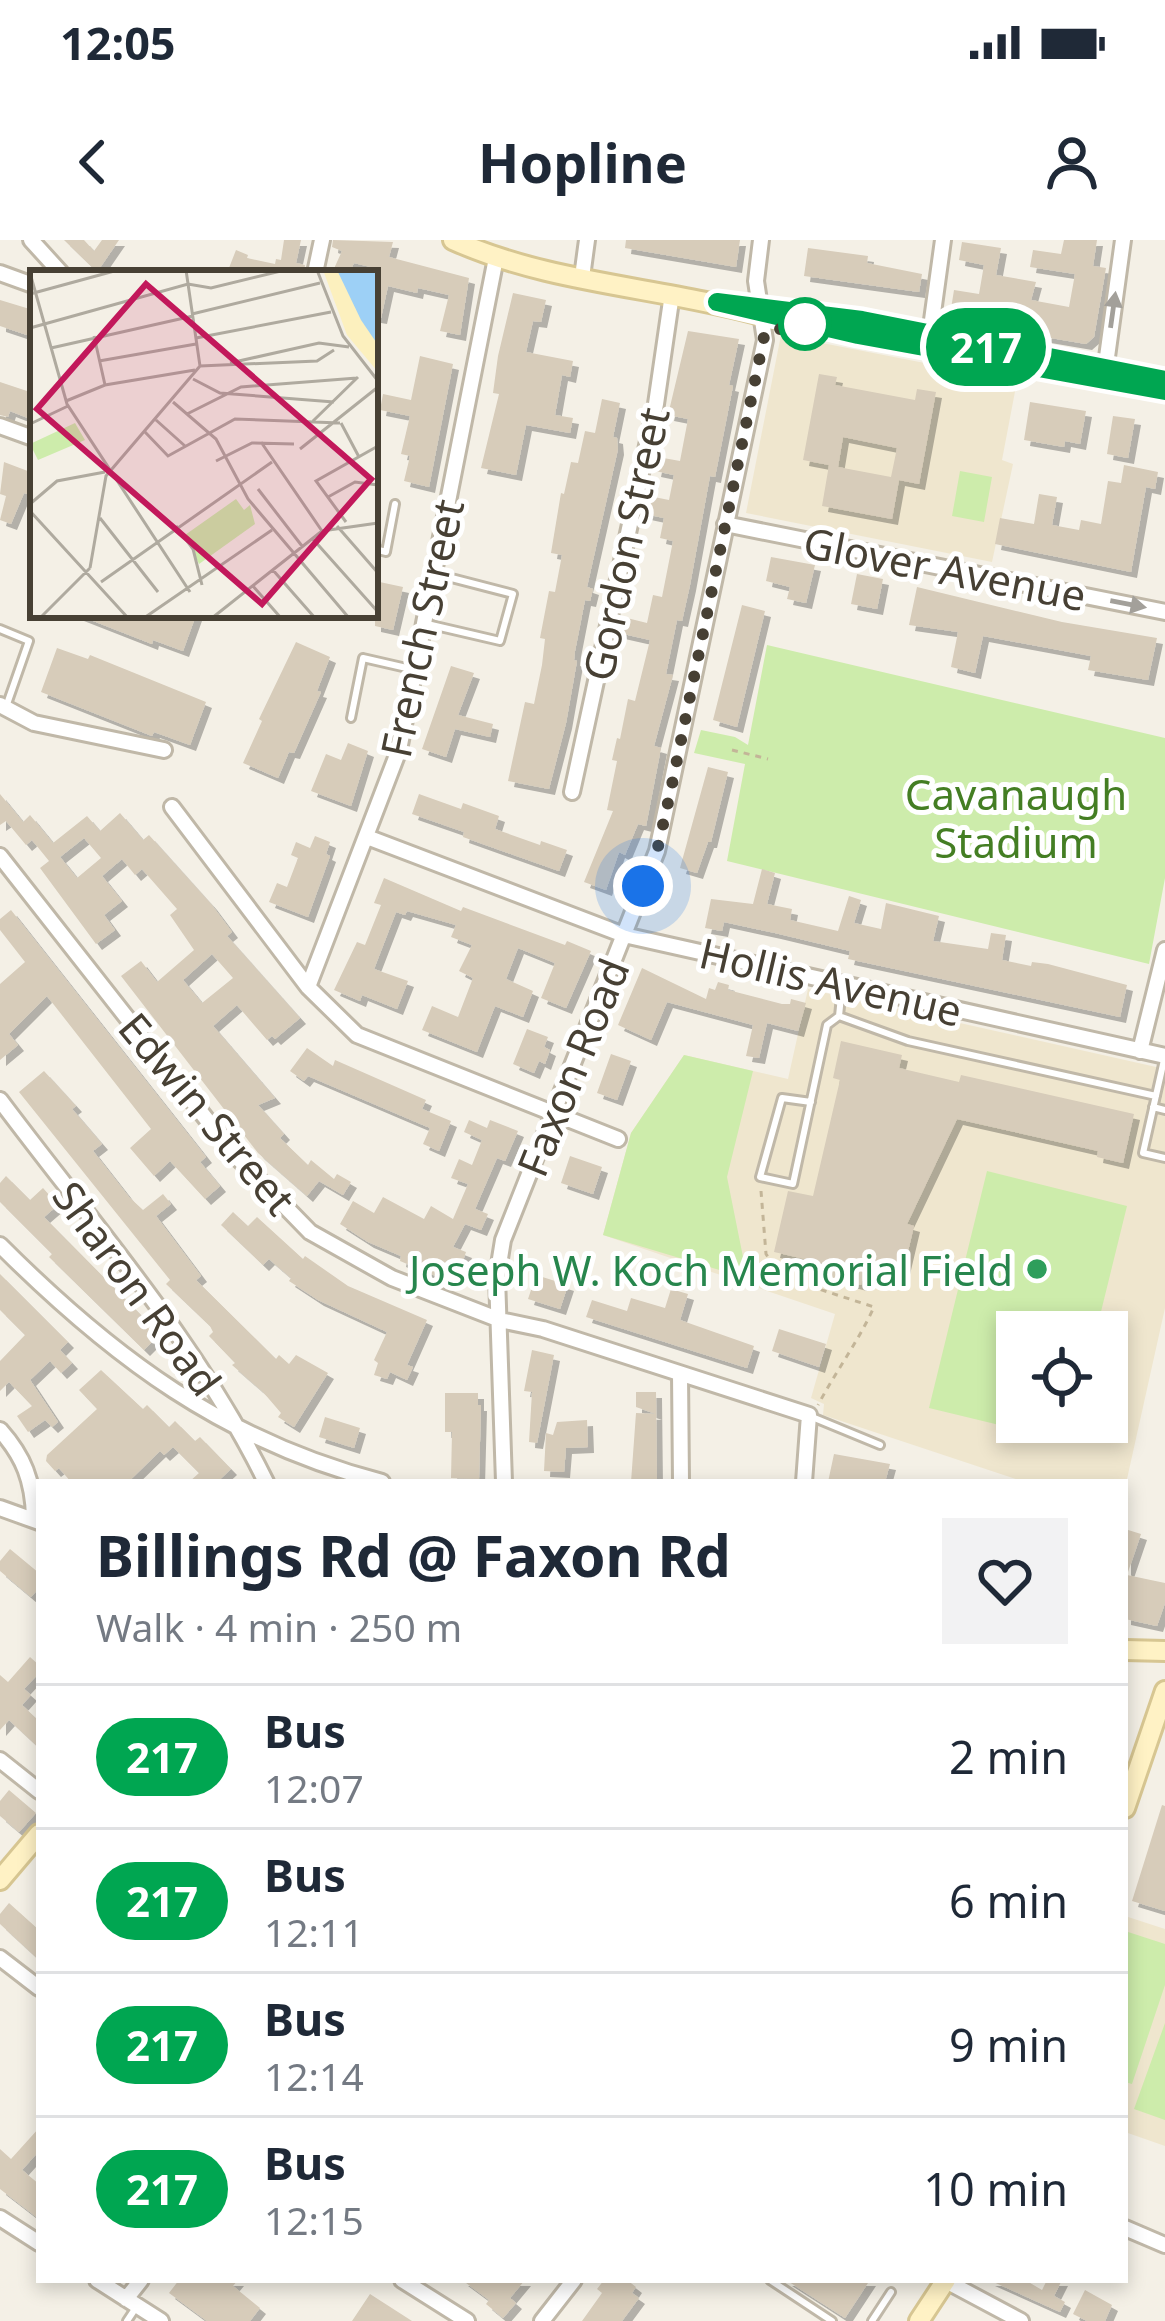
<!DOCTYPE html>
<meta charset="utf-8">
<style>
body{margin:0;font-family:"Noto Sans",sans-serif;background:#f2f2f3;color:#1f2937;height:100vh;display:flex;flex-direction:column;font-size:45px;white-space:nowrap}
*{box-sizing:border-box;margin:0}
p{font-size:39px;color:#747a83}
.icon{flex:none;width:66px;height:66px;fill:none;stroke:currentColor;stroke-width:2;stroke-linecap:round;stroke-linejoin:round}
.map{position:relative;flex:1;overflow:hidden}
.details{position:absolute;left:36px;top:1239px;width:1092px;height:804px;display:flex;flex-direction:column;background:#fff;border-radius:0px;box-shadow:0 6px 18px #0003}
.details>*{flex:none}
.badge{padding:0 24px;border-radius:39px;font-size:42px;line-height:78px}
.buttons{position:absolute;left:996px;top:1071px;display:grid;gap:24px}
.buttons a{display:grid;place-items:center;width:132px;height:132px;border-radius:0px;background:#fff;box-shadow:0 6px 18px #0003;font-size:60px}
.you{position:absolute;width:60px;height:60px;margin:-30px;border:9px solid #fff;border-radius:50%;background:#1a73e8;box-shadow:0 0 0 18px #1a73e833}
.map>.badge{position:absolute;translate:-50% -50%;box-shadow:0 0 0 6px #fff}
.round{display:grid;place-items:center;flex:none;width:126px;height:126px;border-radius:0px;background:#f2f2f3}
.head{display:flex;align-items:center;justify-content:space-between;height:204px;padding:0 60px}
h1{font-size:57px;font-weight:700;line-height:90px}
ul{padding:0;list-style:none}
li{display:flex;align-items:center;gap:36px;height:144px;padding:0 60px;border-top:3px solid #e0e1e3}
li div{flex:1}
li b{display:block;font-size:45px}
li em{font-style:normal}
li .badge{min-width:132px;font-weight:700;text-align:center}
.status{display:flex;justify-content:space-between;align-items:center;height:84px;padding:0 60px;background:#fff;direction:ltr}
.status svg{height:33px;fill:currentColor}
header{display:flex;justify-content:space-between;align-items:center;height:156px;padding:0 60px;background:#fff;font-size:54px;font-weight:700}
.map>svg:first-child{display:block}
</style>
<div class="status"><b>12:05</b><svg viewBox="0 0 49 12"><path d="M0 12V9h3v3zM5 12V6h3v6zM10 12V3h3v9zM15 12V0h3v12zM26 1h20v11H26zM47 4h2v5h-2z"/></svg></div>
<header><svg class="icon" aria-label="back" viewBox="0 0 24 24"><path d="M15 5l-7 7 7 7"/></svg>Hopline<svg class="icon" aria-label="person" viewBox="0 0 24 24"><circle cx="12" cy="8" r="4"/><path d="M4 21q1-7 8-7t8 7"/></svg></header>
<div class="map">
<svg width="1165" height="2081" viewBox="0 0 1165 2081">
<defs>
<filter id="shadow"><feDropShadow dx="6" dy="6" stdDeviation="0" flood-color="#0004"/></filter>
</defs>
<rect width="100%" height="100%" fill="#f4f0e6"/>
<!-- education -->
<path fill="#efe6ce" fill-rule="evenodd" d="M781 95 1017 141 1002 220 1013 224 992 322 746 273Z
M808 749 1165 829V1068L1125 1248V1242H1025L823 1175 824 1164 811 1158 835 1074 603 995 631 893 684 815 788 839ZM1017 1092H1107V1182H1017Z
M1125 1676 1165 1689V1906L1125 1892 1128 1847 1125 1846Z"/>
<!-- green -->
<path fill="#cdecab" d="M960 231 992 237 984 282 952 276Z
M767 405 1165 498V638L1149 724 727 621 745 524 694 513 701 490 735 497 748 505Z
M684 815 753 831 727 937 745 1027 736 1035 603 995 631 893Z
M987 931 1127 966 1096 1092H1017V1182H1074L1069 1202 929 1168Z
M1125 1691 1165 1704V1745L1132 1844 1125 1842Z
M1165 1783V1880L1134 1869Z"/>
<!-- building -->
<path fill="#d7ccba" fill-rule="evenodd" filter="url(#shadow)" d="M64 0H84L94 11 102 0H119L97 32Z
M284 0H301L296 23 305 25 304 33H227L236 10 248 15 247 18 275 24 276 19 281 20Z
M333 0 393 2 389 17 469 38 460 95 440 91 449 55 418 48 417 53 388 46 381 78 375 77V28L354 23 349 33H332L342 11 332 7Z
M626 0H740L736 27 625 8Z
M1064 0H1097L1093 26 1106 28 1094 97 1086 104 1045 97 1047 85 996 73 966 71 965 77 950 75 954 50 979 54 984 25 959 20 962 2 1001 8 996 35 1036 42 1031 60 1069 67 1075 34 1030 27 1033 10 1061 14Z
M808 8 868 16 867 23 922 34 919 52 804 36Z
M513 53 546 60 541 82 533 81 526 112 573 121 570 137 562 135 555 175 573 178 570 193 526 185 516 235 481 228 499 154 493 153 498 116Z
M0 60 33 70V97L0 86Z
M688 91 739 99 729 145 733 146 715 237 710 236 690 345 682 381 677 380 666 434 673 435 654 506 661 508 646 586 638 584 625 615 619 612 606 650 584 642 613 571 607 570 617 521 612 520 617 498 620 499 628 459 635 461 650 400 619 393 623 377 647 383 653 355 662 357 673 301 660 298 664 278 645 274 649 256 669 260 674 235 655 231 658 217 680 221 688 179 668 175Z
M420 116 453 124 429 247 404 241 410 216 401 214 410 176 380 170 383 154 411 160Z
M819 134 837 137 835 145 915 160 917 149 936 152 919 244 899 240 892 279 822 266 829 225 803 220ZM843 197 897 208 891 237 838 227Z
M0 142 33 153V180L10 171 8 177 0 175Z
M602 159 620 163 613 197 617 198 618 209 587 347 593 349 590 361 585 360 575 411 574 420 577 421 566 483 549 549 508 541 525 462 534 464 542 425 545 399 540 398 549 351 555 352 562 315 551 313 561 253 564 254 571 222 578 223 585 191 595 193Z
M1030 162 1086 171 1080 204 1065 201 1064 207 1024 200Z
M1113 176 1135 179 1128 218 1107 214Z
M4 222 33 233V256L24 253 11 284 0 280 6 256 0 254Z
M1124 225 1158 232 1155 249 1146 247 1131 332 995 304 1000 278 1034 284 1039 254 1057 257 1052 285 1079 290 1081 280 1101 284 1108 241 1121 243Z
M771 317 815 325 806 363 787 359 790 347 766 341Z
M857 334 883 339 877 369 851 364Z
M375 341 403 347 393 390 375 386Z
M917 347 1062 382 1157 398 1148 440 1088 430 1091 416 983 396 975 433 951 427 958 392 909 385Z
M742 365 765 371 737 487 713 480Z
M78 375H196L183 411 153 400 152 404Z
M296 402 330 417 317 451 321 452 294 513 289 512 278 538 243 523 262 481 259 479Z
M57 408 88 419 90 415 206 462 190 505 154 492 152 496 41 452Z
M451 426 474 433 458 475 493 484 490 497 455 489 446 517 422 509Z
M348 503 368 511 351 566 311 551 326 514 341 520Z
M708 527 728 532 711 602H708L697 633 680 628Z
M0 554 23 582 30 575 53 603 87 576 100 591 120 573 143 600 149 595 211 664 232 692 227 696 300 778 275 799 272 796 267 800 237 765 213 786 275 858 258 865 284 894 280 898 308 925 311 920 334 939 337 934 351 942 343 955 319 941 307 956 258 913 121 736 141 721 157 742 194 710 170 675 177 669 142 629 135 635 122 619 102 636 122 661 104 675 115 690 96 704 40 628 49 621 32 600 26 605 6 581 0 585ZM84 598 101 618 77 638 60 617ZM212 714 233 738 202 763 183 740Z
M419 554 461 569 463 563 499 576 495 589 540 605 541 601 567 610 559 631 463 597 464 592 412 574Z
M315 596 330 602 326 614 330 616 308 677 269 662 277 643 287 647 298 618 291 615 296 602 310 608Z
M762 629 775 633 767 664 792 669 790 680 838 691 849 656 861 660 854 683 881 689 886 663 939 676 933 701 988 709 991 693 1006 695 1002 720 1031 726 1032 722 1048 724 1127 745 1120 777 848 719 850 711 775 693 724 682 722 691 705 688 711 659 753 664Z
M384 638 461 671 463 667 565 705 567 701 591 711 566 768 541 758 555 723 518 708 506 739 533 751 523 777 495 766 477 812 422 790 432 766 458 777 473 738 459 731 472 705 451 697 456 685 407 671 405 675 396 672 374 729 408 741 397 769 362 755 360 761 334 750 357 702 365 705 381 665 374 663Z
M11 670 206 917 200 922 220 946 205 959 170 921 154 936 130 908 151 889 47 756 9 794 18 805 0 820V744L25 722 0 690V679Z
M642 728 706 759 709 748 715 750 718 742 729 745 728 750 782 764H790L791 759 806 763 798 791 767 783 759 818 746 816 753 785 667 762 651 800 618 785Z
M527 789 548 797 544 807 550 810 545 824 539 821 534 833 513 824Z
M841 801 902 815 899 828 959 842 961 835 1134 874 1123 923 1097 917 1098 911 957 879 907 984 914 986 902 1037 864 1033 861 1045 825 1036 827 1024 774 1012 788 951 813 956 840 840 833 838Z
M307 808 333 826 335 820 426 860 422 869 451 881 439 911 423 904 430 888 308 836 304 841 290 831Z
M611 814 631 821 617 860 597 853Z
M44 831 76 866 72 869 102 904 93 911 129 957 143 970 163 954 171 964 156 976 201 1036 196 1040 276 1119 279 1115 289 1124 296 1115 328 1133 294 1187 278 1177 281 1173 263 1152 232 1125 235 1123 209 1096 213 1092 210 1086 166 1044 170 1040 19 852Z
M469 880 487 888 490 880 518 891 505 921 497 918 475 969 488 974 481 990 465 984 453 1007 466 1012 455 1044 400 1021 401 1016 368 1002 340 984 353 961 374 973 383 957 424 979 431 966 453 979 468 944 451 938 459 919 472 925 482 900 464 892Z
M570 916 602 927 593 954 561 943Z
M6 936 30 960 43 948 58 965 44 977 141 1075 138 1078 157 1097 144 1110 49 1017 52 1014 0 962V943Z
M233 972 248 986 257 977 303 1019 305 1016 348 1046 427 1080 407 1125 413 1127 407 1140 390 1132 387 1139 374 1135 378 1123 374 1120 387 1092 318 1060 289 1041 291 1038 269 1019 263 1025 221 985Z
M0 1034 68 1102 60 1110 72 1123 61 1133 50 1121 30 1140 58 1182 52 1187 45 1180 28 1192 17 1176 32 1166 9 1142 0 1151V1121L25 1095 0 1070Z
M536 1035 568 1045 560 1069 528 1059Z
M671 1049 688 1054 680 1080 754 1106 747 1128 586 1077 592 1060 627 1071 631 1058 665 1068Z
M779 1089 826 1104 819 1127 772 1111Z
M532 1110 554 1115 537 1203 529 1202 532 1152 524 1151Z
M101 1130 143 1169 147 1165 169 1187 175 1181 195 1201 200 1197 231 1229 217 1242H189L199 1233 173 1207 164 1215 160 1211 128 1242H71L59 1228 55 1231 46 1221 47 1215 97 1169 79 1150Z
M636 1152H656L657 1242H631L636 1173 656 1174 636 1167Z
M445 1153H478V1165H481L479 1239 451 1238 452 1192H445Z
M325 1177 360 1188 354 1208 319 1197Z
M587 1180 588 1207 566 1208 564 1232 544 1231 546 1193 553 1195 557 1182Z
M834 1214 890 1224 885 1242H828Z
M1125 1289 1141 1294 1127 1335 1165 1343V1363L1157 1386 1125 1379Z
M10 1309 39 1333V1348L31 1357 0 1331V1321Z
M30 1417 39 1425V1433L24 1449 31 1455 22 1465 39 1481V1508L9 1480 0 1490V1435L8 1442Z
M9 1550 36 1573 19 1592 0 1576V1561Z
M1162 1565 1165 1566V1671L1132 1661Z
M9 1663 39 1690V1720L0 1684V1674Z
M39 1888V1911L22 1930 39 1944V1979L0 1949V1909L11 1919Z
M179 2040H238L233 2046 260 2068 250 2081H207L169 2053Z
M462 2040H525L510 2058 516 2063 503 2078 486 2064 489 2060Z
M604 2040H627L636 2047 632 2053 639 2058 622 2081H582L602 2053 597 2049Z
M786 2040H870L845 2078Z
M989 2040H1025L1042 2050 1047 2040H1062L1054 2056 1065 2062 1060 2072Z
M1085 2050 1112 2065 1105 2081H1087L1073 2074Z
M370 2054 412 2081H352Z"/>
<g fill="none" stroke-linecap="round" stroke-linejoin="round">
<defs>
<path id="lane" d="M375 309 386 312 395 264
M427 384 500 401 513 354 436 334
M0 389 29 401 7 464
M351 478 363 418 411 429
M839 776 908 801 1156 856
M1164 820 1143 913 1165 918
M811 862 782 858 760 937 793 944 827 785 839 776 842 747
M1153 867 1165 870
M812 1177 880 1205
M770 2040 832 2081
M127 2081 135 2069
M872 2081 891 2052"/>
<path id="street" d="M31 0 61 33
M0 33 33 45
M315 33 322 0
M582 37 587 0
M929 102 943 0
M1104 139 1123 0
M0 186 33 198
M725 284 1165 372
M0 465 34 483 164 510
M572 552 656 164 672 54
M172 567 308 747 357 795 618 899
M367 597 624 695 1165 816
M0 616 233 913 310 992 392 1038 500 1080 543 1089 809 1175 804 1242
M308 747 399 510 496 18
M1140 811 1165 710
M0 860C92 983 198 1103 266 1242
M0 1005C113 1118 224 1201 382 1242
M680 1134 681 1242
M0 1190C24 1217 33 1241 34 1277
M504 1242 497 1037 503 1000 657 611 765 100 756 41 761 0
M0 1268 39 1282
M0 1520 39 1551
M0 1718 39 1748
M0 1978 39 2003
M1125 1988 1165 2005
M97 2040 161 2081
M402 2040 467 2081
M946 2041 1021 2081
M126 2059 141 2040
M542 2081 574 2040"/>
<path id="secondary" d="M453 0C550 44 662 47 764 76L1165 151
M793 70 861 80 925 95
M1125 1410 1165 1411
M1125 1568 1165 1451
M0 1640 39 1594
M919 2081 946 2040"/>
</defs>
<!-- lane casing -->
<use href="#lane" stroke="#c0b8a8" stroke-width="12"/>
<!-- street casing -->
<use href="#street" stroke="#c0b8a8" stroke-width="20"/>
<!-- secondary casing -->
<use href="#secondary" stroke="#d7c692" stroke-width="24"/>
<!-- path -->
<path stroke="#c3b598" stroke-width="3" stroke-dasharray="6 6" stroke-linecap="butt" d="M732 510 768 519
M761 951 766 1014 782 1037 874 1067C858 1102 836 1131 818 1165"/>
<!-- lane -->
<use href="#lane" stroke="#fff" stroke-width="6"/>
<!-- street -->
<use href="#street" stroke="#fff" stroke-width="14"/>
<!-- secondary -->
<use href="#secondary" stroke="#fff2c5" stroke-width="18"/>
</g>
<!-- one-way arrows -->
<defs><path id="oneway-solid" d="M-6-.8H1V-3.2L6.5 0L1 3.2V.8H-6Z" transform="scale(3)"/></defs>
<g fill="#a3a09a">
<use href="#oneway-solid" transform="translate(1113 70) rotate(-82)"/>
<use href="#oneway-solid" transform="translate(1128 364) rotate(11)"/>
</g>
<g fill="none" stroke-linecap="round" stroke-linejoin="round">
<defs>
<path id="line" d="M1165 140 862 80 717 62 858 95 1165 151"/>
</defs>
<!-- line casing -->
<use href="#line" stroke="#fff" stroke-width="27"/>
<!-- line -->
<use href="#line" stroke="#00a651" stroke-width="18"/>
<!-- walk -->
<path stroke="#474034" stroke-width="12" stroke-dasharray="0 21.6" d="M643 646 657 611 670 554 765 92 805 84"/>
</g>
<!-- markers -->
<circle fill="#fff" stroke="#00a651" stroke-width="6" cx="805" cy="84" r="24"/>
<circle fill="#2e9e5b" stroke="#fff" stroke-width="4.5" cx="1037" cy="1029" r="12"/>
<g text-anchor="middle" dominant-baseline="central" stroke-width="10" stroke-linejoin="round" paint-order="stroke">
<!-- street labels -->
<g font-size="42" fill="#474034" stroke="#fff">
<text transform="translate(625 304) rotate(-78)">Gordon Street</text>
<text transform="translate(945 328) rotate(11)">Glover Avenue</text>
<text transform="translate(421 388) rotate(-78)">French Street</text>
<text transform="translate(831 741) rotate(13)">Hollis Avenue</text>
<text transform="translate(572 827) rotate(-68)">Faxon Road</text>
<text transform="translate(208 873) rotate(50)">Edwin Street</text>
<text transform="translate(138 1048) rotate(54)">Sharon Road</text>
</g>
<!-- park labels -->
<g font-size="42" fill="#447e23" stroke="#fff">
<text x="1016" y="553">Cavanaugh<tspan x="1016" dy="48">Stadium</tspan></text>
</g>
<!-- leisure labels -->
<g font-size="42" fill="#27864d" stroke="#fff" text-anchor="end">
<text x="1013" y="1029">Joseph W. Koch Memorial Field</text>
</g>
</g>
<!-- overview -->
<g transform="translate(30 30)">
<rect width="348" height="348" fill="#f4f0e6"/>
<path d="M45 153 55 170 8 190 0 174ZM206 229 214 240 220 235 225 254 169 294 155 265Z" fill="#cdecab"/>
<path d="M293 0H307L348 76V102L317 65Z" fill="#fcf0be"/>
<path d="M307 0H348V75L331 50Z" fill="#9dd0f6"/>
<path fill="none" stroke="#afaa9f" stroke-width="3" d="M287 0 313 66 348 111M0 3 37 134 160 322M0 24 88 0M162 44 290 13M0 58 158 14 181 18 255 0M64 66 75 115M166 68 301 42M21 78 163 46M69 91 166 74M200 93 289 73 319 77M170 96 287 91 304 80M163 109 190 123 304 132M36 131 75 115 165 100M143 132 186 169 218 229 319 348M157 144 211 117 327 108M126 150 155 176M283 151 328 107M311 153 329 187M0 154 38 136M115 162 138 186 205 149 310 153M231 172 292 261M270 179 348 117M186 191 222 173 264 174M228 219 272 276M298 227 325 212 348 215M0 234 27 211 75 202M0 241 98 348M70 248 128 322M316 252 286 211 348 176M146 256 163 279 172 315M307 256 348 303M282 268 348 342M60 298 76 206 170 96 156 0M242 299 285 348M71 312 242 192M222 315 251 348M10 348 60 298M114 348 242 260M182 348 292 261 348 253"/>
<path fill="#c2185b" fill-opacity="0.15" stroke="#c2185b" stroke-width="6" d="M116 14 341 209 232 334 7 139Z"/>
<rect width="348" height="348" fill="none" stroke="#474034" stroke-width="6"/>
</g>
</svg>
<div class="buttons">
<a><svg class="icon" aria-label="locate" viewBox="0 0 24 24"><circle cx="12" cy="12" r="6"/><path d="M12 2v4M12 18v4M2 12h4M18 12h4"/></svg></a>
</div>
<div class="you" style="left:643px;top:646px"></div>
<b class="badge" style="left:986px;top:107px;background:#00a651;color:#fff">217</b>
<section class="details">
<div class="head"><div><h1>Billings Rd @ Faxon Rd</h1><p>Walk · 4 min · 250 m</p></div><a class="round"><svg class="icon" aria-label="heart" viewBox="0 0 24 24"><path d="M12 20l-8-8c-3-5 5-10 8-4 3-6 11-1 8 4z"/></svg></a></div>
<ul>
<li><span class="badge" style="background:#00a651;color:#fff">217</span><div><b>Bus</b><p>12:07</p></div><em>2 min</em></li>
<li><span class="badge" style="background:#00a651;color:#fff">217</span><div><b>Bus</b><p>12:11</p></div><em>6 min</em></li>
<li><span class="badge" style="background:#00a651;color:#fff">217</span><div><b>Bus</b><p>12:14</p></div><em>9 min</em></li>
<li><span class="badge" style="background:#00a651;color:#fff">217</span><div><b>Bus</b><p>12:15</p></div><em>10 min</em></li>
</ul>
</section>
</div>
